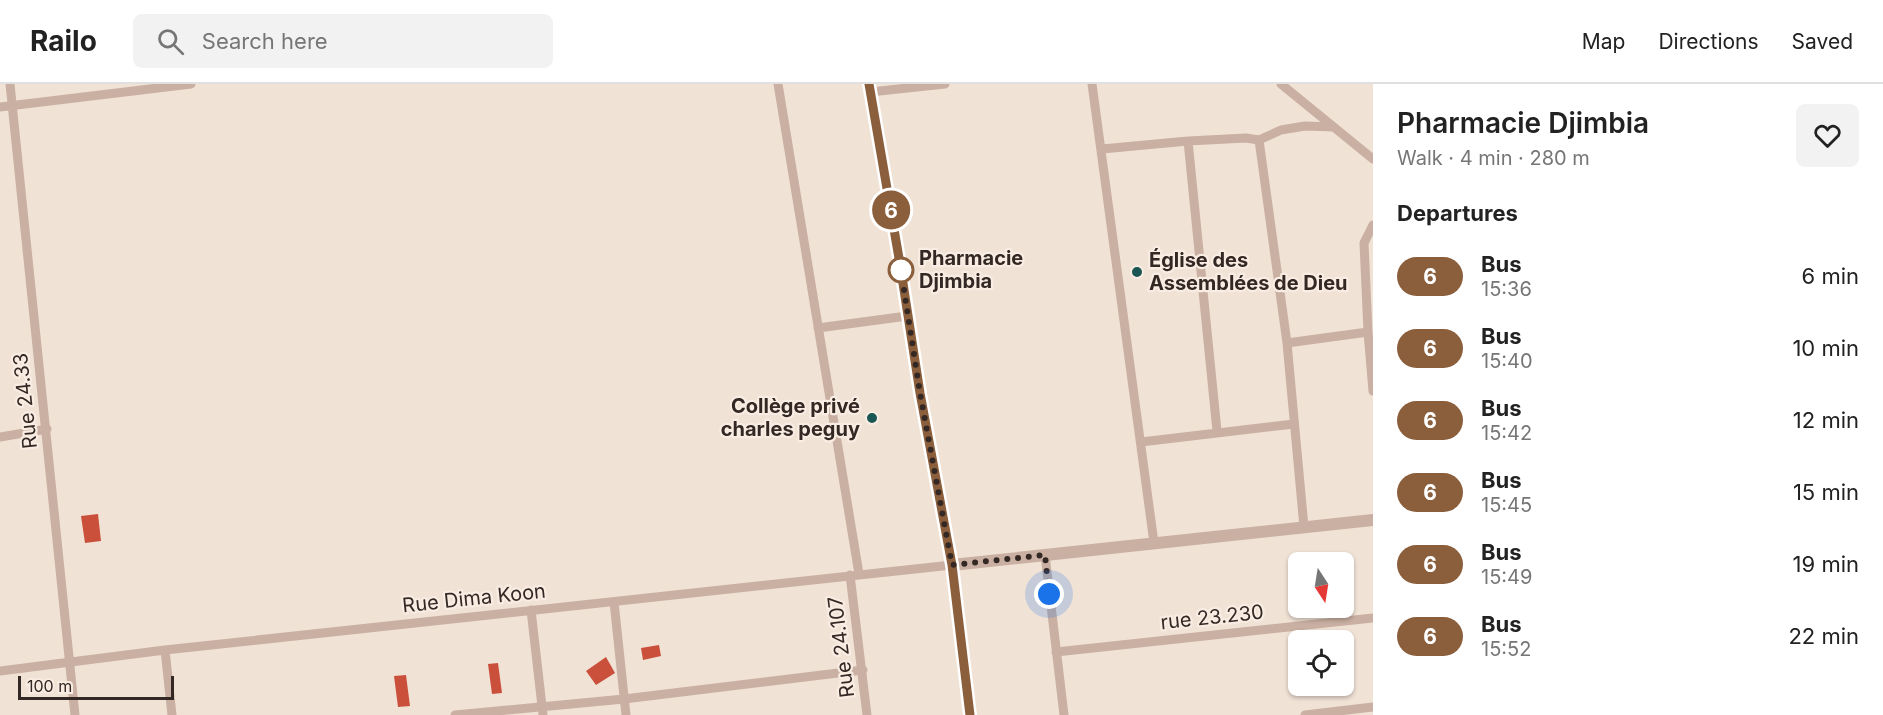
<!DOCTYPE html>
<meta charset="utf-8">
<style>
body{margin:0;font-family:Inter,sans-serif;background:#f2f2f2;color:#222;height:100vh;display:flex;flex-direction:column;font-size:22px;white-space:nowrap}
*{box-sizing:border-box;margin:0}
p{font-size:20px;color:#767676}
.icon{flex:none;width:33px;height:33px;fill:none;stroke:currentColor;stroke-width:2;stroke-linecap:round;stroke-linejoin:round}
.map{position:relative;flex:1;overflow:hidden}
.sheet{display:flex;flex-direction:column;background:#fff;width:510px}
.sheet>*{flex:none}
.badge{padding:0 12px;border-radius:20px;font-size:21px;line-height:39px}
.needle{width:39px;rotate:168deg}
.controls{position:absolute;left:1288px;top:468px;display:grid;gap:12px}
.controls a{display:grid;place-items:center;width:66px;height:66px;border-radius:9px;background:#fff;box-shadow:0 2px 4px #0004;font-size:30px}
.scale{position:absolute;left:18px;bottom:15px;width:156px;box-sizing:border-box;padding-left:6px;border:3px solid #342825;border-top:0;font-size:16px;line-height:21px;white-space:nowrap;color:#342825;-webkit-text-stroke:4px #f9ece2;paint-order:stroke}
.you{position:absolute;width:30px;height:30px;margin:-15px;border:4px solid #fff;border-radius:50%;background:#1a73e8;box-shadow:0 0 0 9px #1a73e833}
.map>.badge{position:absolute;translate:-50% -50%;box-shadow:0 0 0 3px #fff}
h2{padding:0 24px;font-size:22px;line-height:54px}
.round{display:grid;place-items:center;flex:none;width:63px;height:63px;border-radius:9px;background:#f2f2f2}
.headline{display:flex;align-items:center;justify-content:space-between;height:102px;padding:0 24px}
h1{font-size:28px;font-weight:600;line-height:45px}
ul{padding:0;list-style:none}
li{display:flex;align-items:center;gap:18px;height:72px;padding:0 24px}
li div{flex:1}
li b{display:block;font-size:22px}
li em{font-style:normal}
li .badge{min-width:66px;font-weight:700;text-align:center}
header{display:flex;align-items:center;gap:36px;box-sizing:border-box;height:84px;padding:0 30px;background:#fff;border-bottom:2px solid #e0e0e0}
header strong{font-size:28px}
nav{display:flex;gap:33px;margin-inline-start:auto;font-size:21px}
.search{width:420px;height:54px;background:#f2f2f2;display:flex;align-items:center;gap:15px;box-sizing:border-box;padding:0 21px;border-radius:9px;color:#767676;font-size:22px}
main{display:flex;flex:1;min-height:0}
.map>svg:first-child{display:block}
</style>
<header>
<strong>Railo</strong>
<div class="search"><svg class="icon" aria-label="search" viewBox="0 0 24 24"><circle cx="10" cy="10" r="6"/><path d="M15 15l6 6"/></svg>Search here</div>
<nav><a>Map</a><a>Directions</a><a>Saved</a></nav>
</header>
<main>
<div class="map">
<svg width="1373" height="631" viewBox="0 0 1373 631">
<rect width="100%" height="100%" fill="#f1e2d6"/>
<!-- building -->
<path fill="#ca503b" d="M98 430 101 457 85 459 81 432Z
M659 561 661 572 643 576 641 564Z
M606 573 615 589 596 601 586 587Z
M498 579 502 609 492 610 488 580Z
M406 591 410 622 398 623 394 592Z"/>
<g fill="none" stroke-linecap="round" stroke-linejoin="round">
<!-- minor -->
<path stroke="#c9b0a2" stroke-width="9" d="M10 0 75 631
M778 0 859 490
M1092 0 1154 459
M1281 0 1373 75
M870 8 945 0
M0 23 191 0
M1259 56 1287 259 1304 443
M1188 57 1217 347
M1102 65 1188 57 1246 54 1259 56 1281 46 1305 42 1334 43
M1373 141 1364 159 1368 248 1373 307
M818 244 907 232
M1287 259 1368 248
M0 353 47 345
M1141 358 1294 340
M1045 471 1064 631
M850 491 867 631
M614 518 626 631
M531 526 543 631
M165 566 172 631
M1056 568 1373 534
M0 587 165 566 952 481
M455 631 624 615 863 586
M1305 631 1373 623"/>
<!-- tertiary -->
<path stroke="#c9b0a2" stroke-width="12" d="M869 0 900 180 920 309 952 481 970 631
M952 481 1373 436"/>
</g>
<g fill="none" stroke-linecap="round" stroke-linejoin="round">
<defs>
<path id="line" d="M869 0 900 180 920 309 952 481 970 631"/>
</defs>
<!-- line casing -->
<use href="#line" stroke="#fff" stroke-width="14"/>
<!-- line -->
<use href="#line" stroke="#8b5e3c" stroke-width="9"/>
<!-- walk -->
<path stroke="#342825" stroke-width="6" stroke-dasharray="0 10.8" d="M901 186 900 180 920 309 952 481 1045 471 1049 510"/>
</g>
<!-- markers -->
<circle fill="#fff" stroke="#8b5e3c" stroke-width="3" cx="901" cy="186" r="12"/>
<g fill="#195654" stroke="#f9ece2" stroke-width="2">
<circle cx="1137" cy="188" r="6"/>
<circle cx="872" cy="334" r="6"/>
</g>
<g text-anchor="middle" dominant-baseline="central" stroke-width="4.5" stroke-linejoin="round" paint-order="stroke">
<!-- stop labels -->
<g font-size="20" font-weight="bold" fill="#342825" stroke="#f9ece2" text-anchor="start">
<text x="919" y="174">Pharmacie<tspan x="919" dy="23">Djimbia</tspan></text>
</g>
<!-- poi labels -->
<g font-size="20" font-weight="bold" fill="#342825" stroke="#f9ece2" text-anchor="start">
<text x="1149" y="176">Église des<tspan x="1149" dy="23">Assemblées de Dieu</tspan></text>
<text x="860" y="322" text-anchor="end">Collège privé<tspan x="860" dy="23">charles peguy</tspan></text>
</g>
<!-- street labels -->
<g font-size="20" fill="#342825" stroke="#f9ece2">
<text transform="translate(25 317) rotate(-96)">Rue 24.33</text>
<text transform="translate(474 514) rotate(-6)">Rue Dima Koon</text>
<text transform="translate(1212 533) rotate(-6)">rue 23.230</text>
<text transform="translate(841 563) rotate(-97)">Rue 24.107</text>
</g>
</g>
</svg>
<div class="controls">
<a><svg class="needle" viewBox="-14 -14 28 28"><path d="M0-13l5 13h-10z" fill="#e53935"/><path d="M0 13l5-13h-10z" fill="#767676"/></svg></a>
<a><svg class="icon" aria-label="locate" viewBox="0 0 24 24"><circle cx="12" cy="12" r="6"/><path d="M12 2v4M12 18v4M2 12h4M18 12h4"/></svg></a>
</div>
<div class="scale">100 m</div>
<div class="you" style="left:1049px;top:510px"></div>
<b class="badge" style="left:891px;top:126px;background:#8b5e3c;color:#fff">6</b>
</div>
<section class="sheet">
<div class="headline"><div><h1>Pharmacie Djimbia</h1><p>Walk · 4 min · 280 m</p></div><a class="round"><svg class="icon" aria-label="heart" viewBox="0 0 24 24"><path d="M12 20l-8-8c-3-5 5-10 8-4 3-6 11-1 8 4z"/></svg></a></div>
<h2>Departures</h2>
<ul>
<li><span class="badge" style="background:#8b5e3c;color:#fff">6</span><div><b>Bus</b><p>15:36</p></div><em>6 min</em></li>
<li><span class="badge" style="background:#8b5e3c;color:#fff">6</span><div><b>Bus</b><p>15:40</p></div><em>10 min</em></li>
<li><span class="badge" style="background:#8b5e3c;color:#fff">6</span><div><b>Bus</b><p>15:42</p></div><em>12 min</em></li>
<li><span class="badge" style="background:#8b5e3c;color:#fff">6</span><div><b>Bus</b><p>15:45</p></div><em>15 min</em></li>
<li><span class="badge" style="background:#8b5e3c;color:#fff">6</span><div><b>Bus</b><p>15:49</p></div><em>19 min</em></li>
<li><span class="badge" style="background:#8b5e3c;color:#fff">6</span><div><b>Bus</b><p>15:52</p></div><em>22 min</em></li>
</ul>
</section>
</main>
